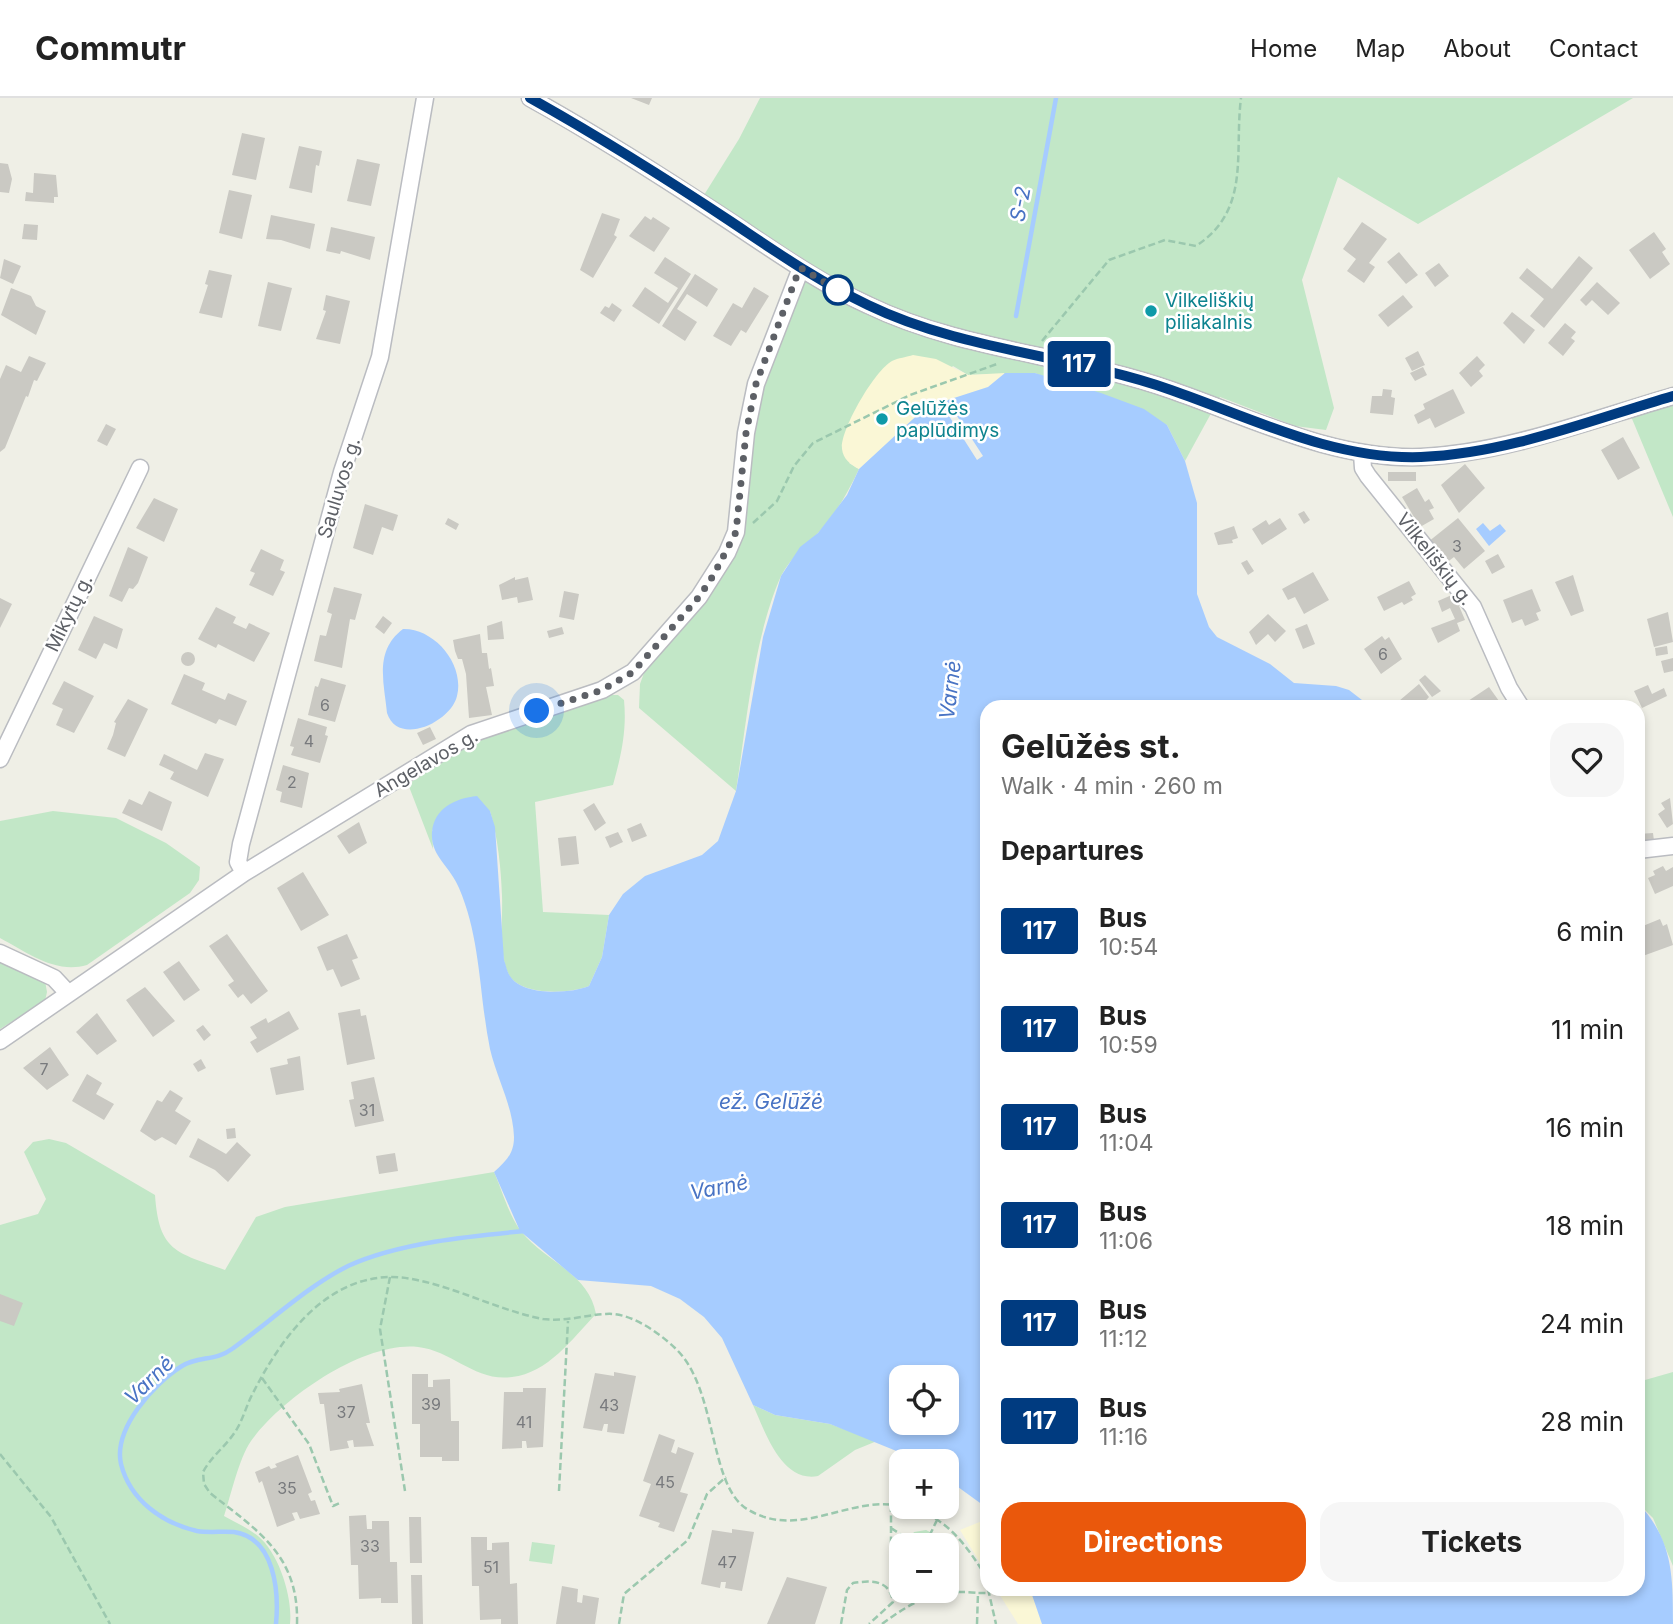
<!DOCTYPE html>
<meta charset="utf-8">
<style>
body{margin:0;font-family:Inter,sans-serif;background:#f6f6f6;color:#222;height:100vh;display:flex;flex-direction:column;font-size:26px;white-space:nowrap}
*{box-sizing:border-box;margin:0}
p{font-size:23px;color:#767676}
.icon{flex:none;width:38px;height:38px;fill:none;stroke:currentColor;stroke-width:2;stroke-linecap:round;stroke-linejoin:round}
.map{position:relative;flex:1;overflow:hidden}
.side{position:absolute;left:980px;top:602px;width:665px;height:896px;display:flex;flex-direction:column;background:#fff;border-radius:21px;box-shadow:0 4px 10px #0003}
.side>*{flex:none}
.badge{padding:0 14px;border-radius:5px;font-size:24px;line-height:46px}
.tools{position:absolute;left:889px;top:1267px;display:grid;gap:14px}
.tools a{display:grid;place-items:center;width:70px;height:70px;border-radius:14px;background:#fff;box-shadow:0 4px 10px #0003;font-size:35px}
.you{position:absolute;width:35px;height:35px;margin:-18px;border:5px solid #fff;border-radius:50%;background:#1a73e8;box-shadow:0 0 0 10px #1a73e833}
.map>.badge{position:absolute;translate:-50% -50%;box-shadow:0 0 0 4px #fff}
h2{padding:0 21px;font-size:26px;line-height:63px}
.round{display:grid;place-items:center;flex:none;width:74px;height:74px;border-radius:21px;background:#f6f6f6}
.summary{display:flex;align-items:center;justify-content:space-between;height:119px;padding:0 21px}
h1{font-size:33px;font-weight:700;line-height:52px}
.primary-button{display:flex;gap:14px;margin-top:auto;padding:14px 21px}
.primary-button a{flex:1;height:80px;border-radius:21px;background:#ea580c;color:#fff;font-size:28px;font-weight:700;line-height:80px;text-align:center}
.primary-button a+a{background:#f6f6f6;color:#222}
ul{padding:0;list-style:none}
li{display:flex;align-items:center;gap:21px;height:98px;padding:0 21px}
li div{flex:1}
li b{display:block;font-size:26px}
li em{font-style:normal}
li .badge{min-width:77px;font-weight:700;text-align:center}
header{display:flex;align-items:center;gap:42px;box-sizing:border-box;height:98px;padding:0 35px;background:#fff;border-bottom:2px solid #e0e0e0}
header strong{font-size:33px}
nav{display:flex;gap:38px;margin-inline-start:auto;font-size:24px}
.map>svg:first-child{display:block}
</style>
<header>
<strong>Commutr</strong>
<nav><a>Home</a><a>Map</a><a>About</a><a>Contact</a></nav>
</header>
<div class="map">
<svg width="1673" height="1526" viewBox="0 0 1673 1526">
<rect width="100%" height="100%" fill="#efefe6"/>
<!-- green -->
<path fill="#c2e7c7" d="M760 0H1633L1418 126 1338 79 1302 182 1334 310 1326 332 1295 328 1220 299 1185 363 1167 327 1035 275 968 277 953 268 849 365 859 371C848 394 836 416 819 434 805 449 791 459 781 478 754 538 746 628 736 693L639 610 640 586 648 564 736 457 754 337 767 277 807 163 704 97 739 41Z
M1673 305V419L1630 316Z
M609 597H618L624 602C627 633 621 658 613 687L535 704 543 814 609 817 602 859 589 888C570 896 521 898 509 877 498 856 503 822 502 798 501 770 498 740 490 713L432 732 433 751 408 686 479 641Z
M53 713 116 720 166 745 200 769 199 782 190 795 87 867C55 876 28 855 0 840V723Z
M0 862 45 883 47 894 45 903 0 931Z
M49 1041 66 1045 155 1097C159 1154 176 1154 225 1172L256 1119 285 1109 494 1074C502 1092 509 1118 521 1133 544 1163 589 1175 596 1216 572 1241 548 1275 512 1279 475 1284 453 1253 418 1249 364 1243 282 1300 251 1343 239 1360 231 1397 224 1418 235 1424 248 1430 258 1438 279 1455 293 1500 290 1526H0V1127L38 1116 46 1101 24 1054 33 1044Z
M1673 1274V1468L1653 1420 1638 1405V1284Z
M753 1307 775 1317 830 1326 877 1343 855 1352 818 1378C781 1385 765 1333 753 1307Z
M926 1432 936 1437 941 1447H906L914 1434Z
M532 1444 555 1447 552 1466 529 1463Z"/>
<!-- sand -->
<path fill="#faf7d6" d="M913 257 936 261 968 277 1005 275 988 289 926 310 859 371C851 367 843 361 842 351 840 332 875 272 892 263 898 260 907 259 913 257Z
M987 1421V1476L960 1432Z
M996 1491H1030L1042 1526H1018Z"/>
<!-- water -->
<path fill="#a6ccff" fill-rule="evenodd" d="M1005 275H1035L1101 295 1144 311 1167 327 1185 363 1197 405V496L1209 529 1217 539 1270 566 1294 585 1336 588 1349 592 1371 609H987V1410L947 1381V1363H921L830 1326 775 1317 753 1307 722 1240 704 1219 680 1201 651 1188 578 1182 520 1133 494 1074C506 1063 514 1056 514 1039 513 1008 497 981 490 951 479 897 481 841 459 790 451 769 430 758 432 734 434 710 456 700 477 698L490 713 495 729 504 862C506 867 507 874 510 878 522 898 570 896 589 888L602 859 609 817 623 796 645 778 702 757 718 743 736 693 763 539 781 478 800 449 818 435 847 397 859 371 926 309 988 289ZM901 1279H947V1325H901Z
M1483 425 1490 433 1500 426 1506 433 1489 448 1476 431Z
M403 531C434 530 465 566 457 598 451 624 398 649 387 615 384 584 374 553 403 531Z
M1638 1405C1673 1442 1673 1478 1673 1526H1042L1030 1491H1638Z"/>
<!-- pier -->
<path fill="#efefe6" d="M955 315 983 358 977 362 949 318Z"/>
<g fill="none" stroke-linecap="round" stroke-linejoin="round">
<!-- stream -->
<path stroke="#a6ccff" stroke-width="4.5" d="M1016 218 1056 0
M276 1526C279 1494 275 1440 234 1434 222 1433 209 1435 197 1433 162 1425 130 1402 121 1366 113 1331 154 1285 182 1268 198 1258 216 1263 232 1251 270 1224 306 1189 348 1168 398 1145 470 1138 525 1133"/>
</g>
<!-- building -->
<path fill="#cac9c3" d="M631 0H652L649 7Z
M242 35 265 40 256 82 232 77Z
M299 48 322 53 319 68 316 67 312 95 289 90Z
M357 61 380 66 371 108 347 103Z
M0 65 8 66 12 81 9 95 0 94Z
M34 75 56 77 58 99H54V105L25 103 26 94 33 95Z
M229 92 252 97 242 141 219 135Z
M602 115 620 121 614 137 617 139 593 180 580 172Z
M271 117 315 126 310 151 281 142 266 141Z
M645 118 651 122 653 119 670 130 654 154 629 138Z
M1362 124 1387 141 1369 165 1375 169 1364 185 1347 173 1356 161 1343 151Z
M24 126 38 127 37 142 22 141Z
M331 129 375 139 370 162 341 153 340 156 326 153Z
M1654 134 1666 151 1662 154 1670 166 1650 181 1629 152Z
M1399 154 1418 177 1406 186 1387 164Z
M1579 158 1593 170 1544 230 1530 218 1544 201 1519 180 1527 170 1552 191Z
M665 159 691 176 659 226 632 208 645 189 668 205 678 190 654 175Z
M4 161 21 168 13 186 0 180Z
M1439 165 1449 178 1435 189 1425 175Z
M209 172 232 177 222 220 199 215 208 187 205 186Z
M695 176 718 191 707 209 687 196 677 211 697 224 685 243 662 228Z
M268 184 292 190 281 233 258 228Z
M1597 184 1620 205 1608 217 1592 202 1586 208 1580 202Z
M754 189 769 198 746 235 741 232 731 248 713 238 733 205 742 210Z
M11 190 31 198 36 208 46 213 36 237 1 217Z
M326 197 350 203 340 246 316 241 326 213 323 212Z
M1403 197 1413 209 1388 229 1378 217Z
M612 205 622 212 614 224 600 215 605 208 609 210Z
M1512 214 1535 232 1524 246 1503 225Z
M1565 225 1576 234 1571 240 1575 243 1563 258 1548 245Z
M1418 253 1425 267 1412 273 1405 260Z
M29 258 46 265 37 283 34 282 28 299 26 298 5 350 0 354V281L6 267 21 274Z
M1477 258 1485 267 1479 273 1483 278 1471 289 1459 275Z
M1423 269 1427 277 1415 283 1410 275Z
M1383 291 1392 292 1391 299 1395 300 1393 317 1370 315 1372 298H1382Z
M1453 291 1465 315 1435 330 1430 320 1418 326 1414 317 1425 311 1423 306Z
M106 326 116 331 107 348 97 343Z
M1623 339 1640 370 1618 382 1601 352Z
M1465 366 1485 390 1459 415 1441 387Z
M1388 374H1416V383H1388Z
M1417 390 1425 404 1429 401 1434 410 1429 412 1434 421 1420 429 1402 399Z
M154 400 178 411 164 444 136 430Z
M365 406 398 417 393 433 382 429 373 457 353 450Z
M1304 413 1310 422 1304 426 1298 416Z
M448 420 459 426 456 432 445 426Z
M1280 420 1287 431 1262 447 1252 431 1266 422 1269 427Z
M1458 420 1485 453 1464 471 1454 459 1446 465 1428 444Z
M1234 428 1238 440 1232 442 1233 445 1218 447 1214 435Z
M128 449 148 459 138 485 133 491 129 490 122 504 109 498Z
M261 451 284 462 280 472 285 474 273 498 249 487 255 475 250 473Z
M1498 456 1505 469 1492 476 1485 463Z
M1247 462 1254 473 1248 477 1241 465Z
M1313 474 1329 502 1304 516 1295 499 1288 502 1282 491Z
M1573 477 1584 513 1571 518 1555 484Z
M515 479V482L528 479 533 502 518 505 517 499 502 502 499 487Z
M1409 483 1416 496 1411 499 1413 502 1404 507 1402 504 1384 513 1377 499Z
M334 489 362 496 355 522 350 521 342 570 314 563 320 537 326 538 332 516 327 514Z
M1532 491 1541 513 1536 515 1539 522 1525 528 1522 521 1512 525 1503 502Z
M564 493 579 496 574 522 559 519Z
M1454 496 1465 522 1457 525 1460 533 1438 545 1431 530 1455 521 1450 510 1442 514 1438 503Z
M0 500 12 506 0 530Z
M216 509 236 519 233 525 246 531 249 525 270 535 254 564 218 546 216 550 198 541Z
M1668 514 1673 544 1654 549 1647 521Z
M1268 516 1286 533 1275 544 1268 536 1256 547 1249 534Z
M94 518 123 531 117 551 104 545 96 561 78 552Z
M383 518 392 525 384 536 375 529Z
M502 523 504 541 488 542 487 528Z
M1307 526 1315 546 1303 551 1295 531Z
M562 529 564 536 549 540 547 533Z
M480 536 482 555H487L489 571 491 570 494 588 486 589 492 617 469 620 466 576 462 561H458L455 553 453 542Z
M1382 538 1385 542 1389 539 1402 561 1381 576 1364 551Z
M1667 548 1668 556 1656 558 1655 550Z
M181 561a7 7 0 1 1 14 0a7 7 0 1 1-14 0Z
M1673 560V573L1664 575 1661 563Z
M184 576 205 585 202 592 225 602 228 595 247 603 236 628 219 621 216 626 171 606Z
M1425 577 1441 593 1432 599 1419 582Z
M321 580 346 587 335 624 308 617 315 588 318 589Z
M64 583 94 598 74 635 56 627 63 611 52 606Z
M1419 586 1429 599 1420 609H1403L1399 603Z
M1648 587 1652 596 1664 590 1667 598 1642 610 1634 593Z
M1489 589 1499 603 1489 609H1459Z
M128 601 148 611 125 659 107 651 113 637 116 625 114 624Z
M298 620 327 629 325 637 328 638 320 665 291 657 294 649 290 648Z
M430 629 436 641 423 647 417 635Z
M205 655 224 661 208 699 170 681 174 674 159 667 164 656 197 672Z
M283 667 309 675 302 710 280 704 282 694 276 692Z
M149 693 172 704 162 733 122 715 129 701 142 707Z
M1670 700 1673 726 1667 730 1658 716 1665 711 1661 705Z
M594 705 606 725 595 733 583 712Z
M359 724 367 745 349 756 337 738Z
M641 725 647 738 632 744 627 731Z
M618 734 623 744 610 750 605 739Z
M1653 735 1654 743 1639 745 1638 736Z
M576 738 579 766 561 768 558 740Z
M1663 768 1666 773 1673 769V788L1655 796 1648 780 1655 777 1653 773Z
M303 774 329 817 301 833 277 790Z
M1660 821 1663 828 1667 826 1673 847 1640 859 1638 830Z
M227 836 268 893 251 906 243 896 238 900 228 887 234 883 209 848Z
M347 836 358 860 352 862 360 881 341 889 333 871 327 873 317 849Z
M179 863 200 892 184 903 163 874Z
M145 889 175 923 153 939 126 902Z
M360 911 361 918 366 917 375 961 347 967 338 915Z
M289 913 299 931 257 955 250 944 257 940 250 929 266 920 268 925Z
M97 915 117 943 97 957 76 934Z
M203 927 211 937 204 943 196 932Z
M50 949 69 977 47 992 23 970Z
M300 958 304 992 276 997 270 970 288 966 287 961Z
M201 961 206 970 198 974 193 966Z
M87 976 102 985 96 996 114 1006 104 1022 72 1003Z
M374 979 384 1023 355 1029 349 1002 354 1001 351 984Z
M170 992 183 1000 175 1013 191 1023 176 1047 162 1039 155 1043 140 1033 157 1002 162 1004Z
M235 1030 236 1040 227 1041 226 1031Z
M198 1040 226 1056 237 1044 251 1057 228 1084 215 1072 189 1059Z
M395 1055 398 1073 379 1076 376 1058Z
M0 1196 23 1205 14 1228 0 1223Z
M614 1274 636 1278 624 1336 607 1334 608 1326H604L602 1333 583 1330 595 1275 614 1278Z
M412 1276H428V1289H433V1282L450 1281 451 1323H459V1363H442V1359H420V1326H412Z
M362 1286 370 1325H366L374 1348 354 1349 353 1342 347 1343 349 1350 330 1353 324 1306H320L318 1295 340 1294 339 1291Z
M523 1290H546L543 1349 527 1350 526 1343H522V1350L502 1351 504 1294H523Z
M659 1336 675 1342 671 1354 676 1356 678 1349 694 1355 680 1394 688 1396 674 1434 658 1429 660 1425 639 1418 651 1386 643 1383Z
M298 1357 312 1394 308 1396 311 1403 315 1402 320 1416 300 1421 297 1414 292 1415 295 1422 277 1429 262 1383 259 1385 255 1374 269 1368 271 1371 277 1369 275 1366Z
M366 1417 367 1431H372V1423H389L390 1464H397L398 1505H381V1500L359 1501 358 1467H351L349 1418Z
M409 1419H421L422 1465H410Z
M732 1431 754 1434 742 1493 725 1490 726 1484H721L720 1490 701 1486 712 1432 732 1435Z
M471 1439H487V1452H492V1445L509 1444 510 1486 517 1485 518 1526H501V1521L480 1522 479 1488H472Z
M411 1477H422L423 1526H412Z
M787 1479 827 1489 815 1526H767Z
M562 1488 578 1491 577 1504 582 1505 583 1497 599 1500 595 1526H556Z"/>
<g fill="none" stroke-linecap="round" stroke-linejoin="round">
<defs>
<path id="minor" d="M530 0C595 36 658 76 720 117 768 148 815 183 868 207 963 253 1072 257 1171 292 1252 320 1333 362 1421 359 1506 355 1591 322 1673 298
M1362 356 1363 370 1368 378 1473 509 1509 590 1521 609
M0 661 140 370
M1638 752 1673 748
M244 775 238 764 241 746 342 374 380 259 425 0
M0 855 54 880 68 895
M0 943 244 775 471 636 602 592 633 574 699 499 727 455 736 434 746 335 756 286 801 170"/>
</defs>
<!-- minor casing -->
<use href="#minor" stroke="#babcc1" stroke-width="19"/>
<!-- path -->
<path stroke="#9bc8ae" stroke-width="2.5" stroke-dasharray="7 3.5" stroke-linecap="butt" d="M1042 243 1109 162 1165 142 1196 148C1251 112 1234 56 1241 0
M753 425 777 403 794 368 813 345 910 297 997 266
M390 1179 380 1231 405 1393
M262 1280 309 1346 333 1408 342 1404
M0 1356 51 1419 110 1526
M559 1393 568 1223
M891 1407V1460L901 1458
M906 1409C947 1418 966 1447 987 1480
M891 1430 917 1447
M925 1447 937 1422
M988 1491 996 1526
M297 1526C299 1457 258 1433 210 1395L204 1386 203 1374C212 1357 229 1346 238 1329 244 1318 247 1306 253 1295 285 1232 337 1164 417 1182 460 1191 501 1213 543 1221 566 1224 584 1217 606 1216 630 1214 658 1234 675 1250 718 1290 708 1387 747 1411 799 1443 848 1397 901 1408
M619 1526 624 1496 688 1442 707 1396 726 1379
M841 1526 847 1492 853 1485C872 1482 890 1482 893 1504L869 1526
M882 1526C913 1503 937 1490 978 1495
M977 1526 978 1495H988"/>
<!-- minor -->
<use href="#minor" stroke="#fff" stroke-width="16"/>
</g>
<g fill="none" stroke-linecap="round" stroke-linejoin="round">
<defs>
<path id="line" d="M530 0C598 38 665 80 730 123 775 153 819 184 868 207 963 253 1072 257 1171 292 1252 320 1333 362 1421 359 1506 356 1591 322 1673 298"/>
</defs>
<!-- line casing -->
<use href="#line" stroke="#fff" stroke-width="16"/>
<!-- line -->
<use href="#line" stroke="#003b80" stroke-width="10"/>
<!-- walk -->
<path stroke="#5d6066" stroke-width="7" stroke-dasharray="0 12.6" d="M537 613 602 592 633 574 699 499 713 478 736 434 746 335 756 286 796 180 801 170 838 192"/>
</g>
<!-- markers -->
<circle fill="#fff" stroke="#003b80" stroke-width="3.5" cx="838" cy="192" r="14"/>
<g fill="#0f9aa8" stroke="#fff" stroke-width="2.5">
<circle cx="1151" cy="213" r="7"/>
<circle cx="882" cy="321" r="7"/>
</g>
<g text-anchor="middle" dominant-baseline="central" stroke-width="5" stroke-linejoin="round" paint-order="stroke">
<!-- number labels -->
<g font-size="16" fill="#787a7d">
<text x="1457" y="448">3</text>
<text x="1383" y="556">6</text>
<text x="325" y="607">6</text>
<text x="309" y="643">4</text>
<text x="292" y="684">2</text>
<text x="44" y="971">7</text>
<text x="367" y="1012">31</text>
<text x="431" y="1306">39</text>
<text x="609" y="1307">43</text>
<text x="346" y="1314">37</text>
<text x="524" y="1324">41</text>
<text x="665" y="1384">45</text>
<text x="287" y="1390">35</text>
<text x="370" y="1448">33</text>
<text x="727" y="1464">47</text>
<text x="491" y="1469">51</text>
</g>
<!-- culture labels -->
<g font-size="19" fill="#0d838f" stroke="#fff" text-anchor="start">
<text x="1165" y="202">Vilkeliškių<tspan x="1165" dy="22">piliakalnis</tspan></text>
<text x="896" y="310">Gelūžės<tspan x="896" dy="22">paplūdimys</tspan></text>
</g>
<!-- street labels -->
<g font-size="19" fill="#5d6066" stroke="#fff">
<text transform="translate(339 390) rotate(-73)">Sauluvos g.</text>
<text transform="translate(1435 461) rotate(52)">Vilkeliškių g.</text>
<text transform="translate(69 515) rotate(-64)">Mikytų g.</text>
<text transform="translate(426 665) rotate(-30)">Angelavos g.</text>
</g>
<!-- water labels -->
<g font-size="21" font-style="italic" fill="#4873c4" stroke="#fff">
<text transform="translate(1020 106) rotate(-79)">S-2</text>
<text transform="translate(950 592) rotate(-83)">Varnė</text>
<text x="771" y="1003">ež. Gelūžė</text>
<text transform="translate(719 1089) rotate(-11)">Varnė</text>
<text transform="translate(149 1282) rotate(-44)">Varnė</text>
</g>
</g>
</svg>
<div class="tools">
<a><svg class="icon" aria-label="locate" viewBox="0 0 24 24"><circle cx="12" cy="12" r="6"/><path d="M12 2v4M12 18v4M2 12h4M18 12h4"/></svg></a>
<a>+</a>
<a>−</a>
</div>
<div class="you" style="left:537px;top:613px"></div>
<b class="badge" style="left:1079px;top:266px;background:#003b80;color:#fff">117</b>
<section class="side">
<div class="summary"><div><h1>Gelūžės st.</h1><p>Walk · 4 min · 260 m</p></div><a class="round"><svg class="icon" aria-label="heart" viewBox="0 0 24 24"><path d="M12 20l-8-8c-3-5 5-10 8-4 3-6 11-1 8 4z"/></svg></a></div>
<h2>Departures</h2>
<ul>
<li><span class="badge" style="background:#003b80;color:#fff">117</span><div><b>Bus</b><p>10:54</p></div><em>6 min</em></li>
<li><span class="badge" style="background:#003b80;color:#fff">117</span><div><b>Bus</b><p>10:59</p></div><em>11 min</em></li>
<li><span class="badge" style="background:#003b80;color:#fff">117</span><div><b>Bus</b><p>11:04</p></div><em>16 min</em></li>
<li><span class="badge" style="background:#003b80;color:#fff">117</span><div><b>Bus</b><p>11:06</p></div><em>18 min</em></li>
<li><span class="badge" style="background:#003b80;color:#fff">117</span><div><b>Bus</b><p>11:12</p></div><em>24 min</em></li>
<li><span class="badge" style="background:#003b80;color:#fff">117</span><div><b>Bus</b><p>11:16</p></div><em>28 min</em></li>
</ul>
<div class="primary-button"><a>Directions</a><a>Tickets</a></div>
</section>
</div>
